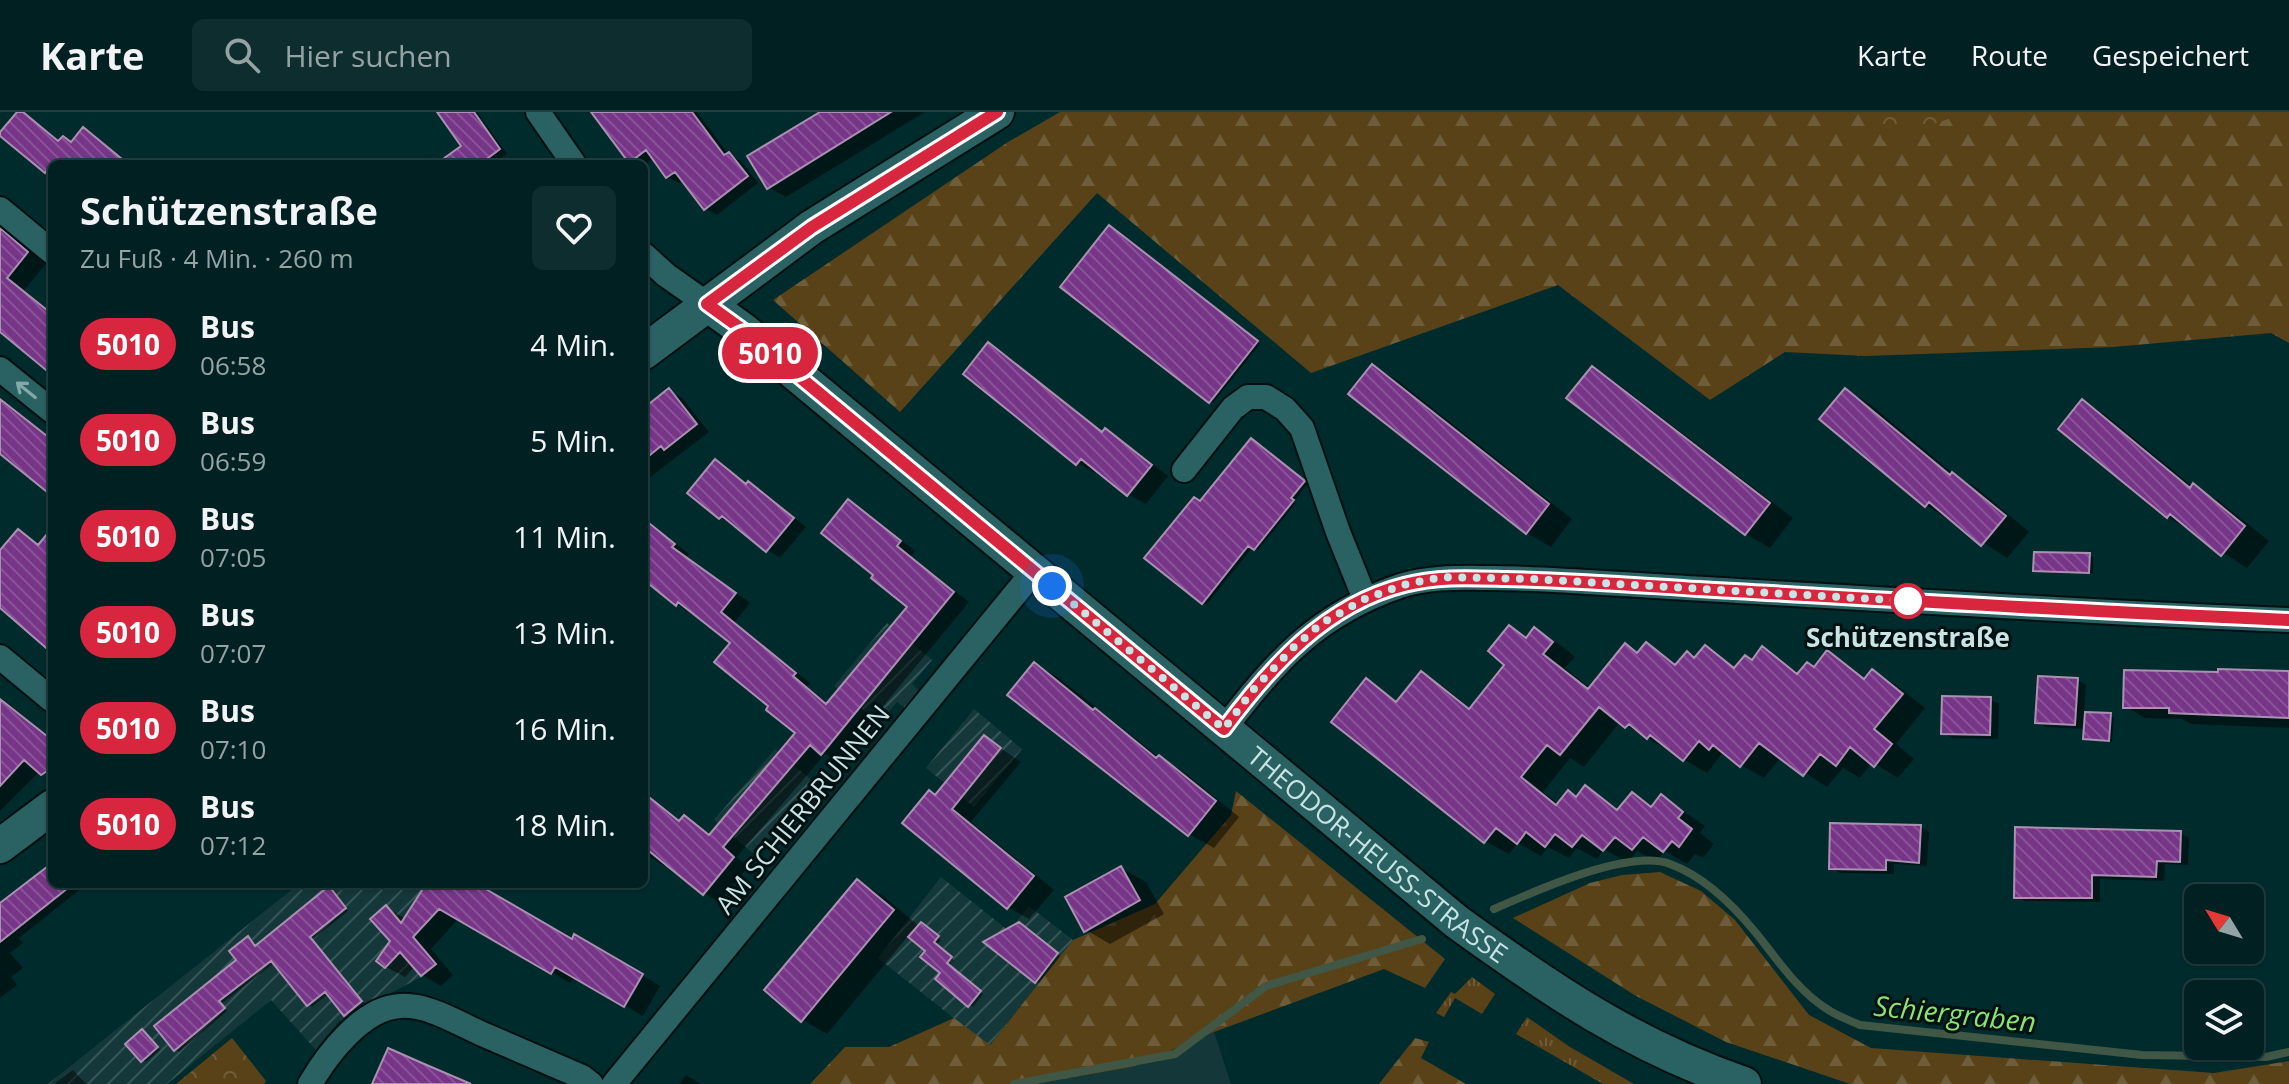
<!DOCTYPE html>
<html lang="de">
<meta charset="utf-8">
<style>
body{margin:0;font-family:"Open Sans",sans-serif;background:#0e2d2f;color:#f1f3f6;height:100vh;display:flex;flex-direction:column;font-size:30px;white-space:nowrap}
*{box-sizing:border-box;margin:0}
p{font-size:26px;color:#95a3a5}
.icon{flex:none;width:44px;height:44px;fill:none;stroke:currentColor;stroke-width:2;stroke-linecap:round;stroke-linejoin:round}
.map{position:relative;flex:1;overflow:hidden}
.details{position:absolute;left:48px;top:48px;width:600px;height:728px;display:flex;flex-direction:column;background:#002022;border-radius:12px;box-shadow:0 2px 6px #0004,0 0 0 2px #223e40}
.details>*{flex:none}
.badge{padding:0 16px;border-radius:26px;font-size:28px;line-height:52px}
.needle{width:52px;rotate:308deg}
.controls{position:absolute;left:2184px;top:772px;display:grid;gap:16px}
.controls a{display:grid;place-items:center;width:80px;height:80px;border-radius:12px;background:#002022;box-shadow:0 2px 6px #0004,0 0 0 2px #223e40;font-size:40px}
.you{position:absolute;width:40px;height:40px;margin:-20px;border:6px solid #fff;border-radius:50%;background:#1a73e8;box-shadow:0 0 0 12px #1a73e833}
.map>.badge{position:absolute;translate:-50% -50%;box-shadow:0 0 0 4px #fff}
.round{display:grid;place-items:center;flex:none;width:84px;height:84px;border-radius:12px;background:#0e2d2f}
.summary{display:flex;align-items:center;justify-content:space-between;height:136px;padding:0 32px}
h1{font-size:38px;font-weight:700;line-height:60px}
ul{padding:0;list-style:none}
li{display:flex;align-items:center;gap:24px;height:96px;padding:0 32px}
li div{flex:1}
li b{display:block;font-size:30px}
li em{font-style:normal}
li .badge{min-width:88px;font-weight:700;text-align:center}
header{display:flex;align-items:center;gap:48px;box-sizing:border-box;height:112px;padding:0 40px;background:#002022;border-bottom:2px solid #223e40}
header strong{font-size:38px}
nav{display:flex;gap:44px;margin-inline-start:auto;font-size:28px}
.search{width:560px;height:72px;background:#0e2d2f;display:flex;align-items:center;gap:20px;box-sizing:border-box;padding:0 28px;border-radius:12px;color:#95a3a5;font-size:30px}
.map>svg:first-child{display:block}
</style>
<header>
<strong>Karte</strong>
<div class="search"><svg class="icon" aria-label="search" viewBox="0 0 24 24"><circle cx="10" cy="10" r="6"/><path d="M15 15l6 6"/></svg>Hier suchen</div>
<nav><a>Karte</a><a>Route</a><a>Gespeichert</a></nav>
</header>
<div class="map">
<svg width="2289" height="972" viewBox="0 0 2289 972">
<defs>
<pattern id="industrial-furrows" width="10" height="10" patternUnits="userSpaceOnUse" patternTransform="scale(2)"><rect width="10" height="10" fill="#14383a"/><path d="M-1 1l2-2M0 10L10 0M9 11l2-2" fill="none" stroke="#355556"/></pattern>
<pattern id="grass-tufts" width="24" height="20" patternUnits="userSpaceOnUse" patternTransform="scale(2)"><rect width="24" height="20" fill="#594218"/><path d="M3 7l-1-3M5 7V3M7 7l1-3M15 17l-1-3M17 17v-4M19 17l1-3" fill="none" stroke="#6f5d39"/></pattern>
<pattern id="forest-firs" width="22" height="20" patternUnits="userSpaceOnUse" patternTransform="scale(2)"><rect width="22" height="20" fill="#594218"/><path d="M5 1l3.5 6h-7zM16 11l3.5 6h-7z" fill="#6f5d39"/></pattern>
<pattern id="park-crowns" width="20" height="18" patternUnits="userSpaceOnUse" patternTransform="scale(2)"><rect width="20" height="18" fill="#594218"/><path d="M2 6a3 3 0 1 1 6 0M12 15a3 3 0 1 1 6 0" fill="none" stroke="#6f5d39"/></pattern>
<pattern id="building-back-hatch" width="6" height="6" patternUnits="userSpaceOnUse" patternTransform="scale(2)"><rect width="6" height="6" fill="#773587"/><path d="M-1 5l2 2M0 0l6 6M5-1l2 2" fill="none" stroke="#895298"/></pattern>
</defs>
<rect width="100%" height="100%" fill="#002b2d"/>
<!-- built -->
<path fill="#14383a" d="M1214 920 1231 972H1035L1132 955Z"/>
<!-- industrial -->
<path fill="url(#industrial-furrows)" d="M887 511 932 548 912 572 921 580 907 597 897 590 879 611 834 574Z
M974 597 1022 637 974 695 926 656Z
M775 637 816 672 789 702 800 712 789 724 778 716 755 743 714 708Z
M941 765 1009 819 1029 794 1073 828 989 934 878 846Z
M299 772H454L439 797 414 825 436 852 421 865 339 909 316 938 271 888 167 972H48Z"/>
<!-- grass -->
<path fill="url(#grass-tufts)" d="M1472 865 1495 882 1482 902 1455 886 1444 905 1436 901 1451 880 1455 882Z
M1527 905 1570 935 1634 972H1603L1516 922Z"/>
<!-- forest -->
<path fill="url(#forest-firs)" d="M1060 0H2289V231L2271 221 2113 235 1866 244 1785 240 1710 288 1558 173 1311 261 1097 81 900 300 773 188 1008 30Z
M1236 679 1445 847 1425 876 1384 857 1214 920 1132 955 1035 972H810L845 935H889L954 906 990 933 1073 828 1155 792 1231 703Z
M1660 760 1701 779 1735 808 1809 903 1871 936 2214 961 2289 949V972H1850L1726 930 1636 884 1513 806 1590 771 1622 763Z
M1415 926 1429 930 1421 946 1466 972H1379Z"/>
<!-- park -->
<path fill="url(#park-crowns)" d="M1871 0H1969L1883 29Z
M232 926 266 969 264 972H176Z"/>
<!-- shadow -->
<path fill="#0007" d="M20 0 60 30 72 31 84 18 128 52H52V64L1 22Z
M440 0H477L507 42 493 52H440L464 35Z
M594 0H697L729 43 741 49 758 71 717 103 705 96 684 68 679 71 668 65 654 46 644 54V52L630 49Z
M827 0H925L786 85 768 75Z
M0 103 9 121 46 152 24 178 47 196 52 190V260L0 217Z
M1113 117 1260 232 1213 291 1210 289Z
M989 233 1006 243 1104 321 1106 319 1123 329 1168 364 1146 392 1128 382 1098 357 1095 361 1077 351Z
M1372 254 1397 268 1572 407 1551 435 1527 421Z
M1592 257 1617 271 1793 406 1770 436 1746 422Z
M1845 278 1870 292 1957 365 1977 376 2029 420 2007 446 1926 393Z
M669 279 682 286 709 320 644 370V298Z
M0 285 52 327V381L0 339Z
M2083 290 2107 304 2193 375 2218 388 2269 429 2247 456 2168 405 2061 317Z
M1255 330 1307 372 1294 390 1296 391 1258 438 1253 435 1206 493 1203 491 1201 391Z
M715 349 761 379 806 415 780 446 720 405Z
M849 389 864 398 915 439 911 444 969 490 837 650 825 642 737 745 748 755 719 790 704 781 667 751 664 754 644 741V679L681 710 684 706 711 723 798 621 771 594 732 531 677 492 644 463V409L659 418 689 442 687 445 750 491 735 510 810 571 807 575 829 592 910 495 876 463Z
M2090 443 2093 445V461L2035 458Z
M1510 515 1528 526 1535 518 1558 531 1575 545 1565 556 1591 577 1626 534 1639 541 1646 532 1678 553 1696 547 1705 535 1737 556 1753 549 1763 537 1800 562 1815 556 1828 540 1867 567 1873 559 1896 573 1925 596 1896 632 1914 647 1898 666 1872 650 1860 666 1843 656 1827 675 1781 645 1764 666 1722 642 1707 661 1620 610 1584 655 1570 646 1543 680 1559 692 1578 686 1586 676 1620 698 1632 682 1654 695 1662 685 1705 714 1700 721 1714 732 1703 746 1695 742 1687 752 1665 739 1656 750 1637 739 1628 751 1604 737 1597 747 1577 736 1569 746 1548 735 1541 744 1518 731 1509 742 1485 729 1366 569 1399 590 1421 562 1444 575 1471 597 1507 552Z
M1034 552 1059 566 1160 646 1184 660 1239 705 1214 736 1189 722Z
M2289 561V616L2191 612 2182 607 2145 606 2125 594Z
M2078 568 2086 573 2084 602 2114 605 2112 630 2089 628 2085 626 2086 617 2046 615 2037 610Z
M0 585 52 627V667L40 659 0 699Z
M1990 587 1999 592 1998 627 1952 626 1943 621Z
M984 625 1021 650 971 710 1054 778 1029 807 1008 795 936 684Z
M1921 715 1929 720 1927 754 1894 752V762L1840 761 1831 756Z
M2181 721 2189 726 2188 753 2165 752 2164 769 2100 767V790L2024 789 2016 784Z
M52 752V772H87L19 826 23 831 10 841 23 856 11 865 17 873 0 886V793Z
M1121 756 1146 770 1164 802 1110 832 1086 818Z
M858 769 882 783 920 815 925 814 941 828 936 833 954 848 949 854 983 882 973 895 937 867 942 860 928 839 909 823 827 922 803 908Z
M429 772H474L572 829 575 824 660 874 643 904 575 864 570 871 459 806 431 837 453 863 441 874 422 863 415 854 405 865 386 855 392 829 386 795 406 807Z
M329 777 348 799 312 828 364 892 349 905 328 882 312 895 274 851 221 892 227 899 179 940 176 938 238 848 248 827 257 835Z
M1023 815 1060 844 1039 871 1036 869Z
M142 919 160 938 146 950 142 948Z
M73 958 86 972H56L55 971Z
M686 963 699 971 701 972H679Z"/>
<g fill="none" stroke-linecap="round" stroke-linejoin="round">
<!-- stream -->
<path stroke="#405745" stroke-width="8" d="M1494 797C1533 780 1629 736 1670 752 1703 764 1734 794 1756 821 1777 847 1798 879 1827 897 1837 904 1849 908 1860 913L2142 943 2266 945 2289 940
M1014 972 1175 942 1266 874 1422 827"/>
</g>
<!-- building -->
<path fill="url(#building-back-hatch)" stroke="#ab90b2" stroke-width="2" d="M17 0H23L58 29 63 24 71 30 83 15 128 52H52L45 61 0 24V20Z
M437 0H474L500 37 480 52H436L461 34Z
M591 0H692L724 43 729 40 748 64 704 98 675 60 666 66 646 38 629 51Z
M820 0H891L767 77 747 44Z
M1109 113 1258 229 1209 291 1060 175Z
M0 116 28 140 7 166 52 202V263L0 220Z
M988 230 1102 320 1105 316 1152 353 1127 384 1081 347 1076 353 963 262Z
M1372 252 1549 392 1526 422 1348 282Z
M1592 254 1770 391 1745 423 1566 286Z
M669 276 697 312 664 338 661 334 644 348V296Z
M1845 276 1950 363 1952 360 2006 404 1981 434 1929 390 1925 395 1819 307Z
M0 287 52 328V384L0 342Z
M2082 287 2190 376 2193 371 2245 414 2221 444 2170 402 2167 406 2058 317Z
M1251 326 1305 369 1291 386 1294 388 1254 438 1248 434 1202 492 1144 446 1194 385 1200 389Z
M715 347 746 372 748 369 794 406 766 440 722 404 719 407 687 381Z
M848 387 901 429 897 434 954 480 821 643 810 633 723 735 734 745 703 783 644 735V681L679 709 684 703 709 723 795 621 766 598 768 594 714 550 730 531 678 490 676 494 644 468V407L675 432 672 435 736 481 721 500 796 561 793 564 826 592 907 495 871 466 873 463 821 421Z
M52 416V541L0 496V438L18 417 38 433Z
M2034 440 2090 441 2089 461 2033 459Z
M1509 513 1526 526 1534 515 1553 530 1543 542 1588 577 1625 531 1637 541 1646 530 1675 553 1687 539 1694 546 1705 533 1734 556 1745 543 1752 548 1762 534 1797 562 1807 550 1814 555 1827 538 1864 567 1872 557 1903 582 1874 617 1892 632 1874 655 1850 635 1836 654 1820 642 1803 664 1759 631 1740 655 1713 633 1709 638 1699 629 1683 649 1650 623 1647 627 1629 612 1625 616 1599 595 1560 643 1547 633 1521 665 1556 693 1568 678 1576 685 1585 673 1617 698 1632 680 1651 695 1661 682 1683 700 1678 706 1692 717 1679 735 1672 729 1663 740 1643 725 1632 738 1615 725 1603 739 1582 723 1572 735 1555 722 1545 735 1526 720 1517 732 1496 716 1484 731 1331 610 1366 566 1396 590 1421 559 1469 597 1504 553 1488 539Z
M1034 550 1093 598 1095 596 1156 646 1159 643 1216 689 1188 724 1007 583Z
M2218 557 2289 559V606L2169 601V596H2123L2124 558 2218 560Z
M2038 564 2078 566 2075 613 2035 611Z
M1942 584 1991 585 1990 623 1941 622Z
M0 587 52 628V656L41 663 24 648 0 674Z
M2085 600 2111 601 2109 629 2083 627Z
M984 623 1001 636 952 697 1034 764 1007 797 902 711 929 678 935 683Z
M1830 711 1921 713 1919 751 1886 748V758L1829 757Z
M2015 715 2181 719 2180 750 2157 749 2156 765 2092 763V786H2014Z
M52 751V772H73L0 830V791Z
M1121 754 1140 788 1084 820 1065 785Z
M857 767 894 798 801 910 764 878Z
M426 772H477L572 827 574 822 643 862 624 895 555 855 551 862 439 797 413 825 436 852 421 864 400 840 385 856 376 849 390 829 370 807 386 793 401 811Z
M329 774 346 796 310 825 362 889 344 904 325 880 307 894 271 849 219 889 225 896 174 939 154 914 236 848 229 839 248 824 255 834Z
M921 810 939 824 934 830 952 845 947 851 981 879 968 895 935 867 940 861 920 845 925 839 908 825Z
M1019 810 1058 841 1035 871 983 830Z
M142 917 158 935 141 950 125 932Z
M388 936 422 951 471 972H372Z"/>
<g fill="none" stroke-linecap="round" stroke-linejoin="round">
<defs>
<path id="street" d="M538 0 574 52
M0 97 52 140
M644 143 666 163 707 192
M0 257 52 299
M1184 358 1233 296 1248 285H1266L1285 297 1302 316 1338 420 1365 487
M0 545 52 588
M1224 617C1275 549 1318 502 1400 474 1431 464 1464 466 1496 466 1554 467 1613 472 1671 475 1877 487 2083 500 2289 508
M310 972C327 943 362 896 400 894 427 892 456 910 480 921 514 936 548 950 582 965L591 972
M614 972 1034 459"/>
<g id="secondary">
<path id="s1" d="M707 192 743 218 1457 810C1551 878 1633 934 1744 972"/>
<path d="M644 240 812 115 997 0"/>
<path d="M0 734 52 695"/>
</g>
</defs>
<!-- street casing -->
<use href="#street" stroke="#021011" stroke-width="28"/>
<!-- secondary casing -->
<use href="#secondary" stroke="#021011" stroke-width="38"/>
<!-- street -->
<use href="#street" stroke="#2a6163" stroke-width="24"/>
<!-- secondary -->
<use href="#secondary" stroke="#2a6163" stroke-width="34"/>
</g>
<!-- one-way arrows -->
<defs><path id="oneway-shaft" d="M-6 0H5M1.5-3L5.5 0L1.5 3" fill="none" stroke-width="1.6" stroke-linecap="round" stroke-linejoin="round" transform="scale(2)"/></defs>
<use stroke="#81a9aa" href="#oneway-shaft" transform="translate(26 278) rotate(-141)"/>
<g fill="none" stroke-linecap="round" stroke-linejoin="round">
<defs>
<path id="line" d="M997 0 812 115 707 192 743 218 1224 617C1271 554 1325 493 1404 473 1438 464 1471 466 1506 467 1570 468 1634 473 1699 477 1895 488 2092 500 2289 508"/>
</defs>
<!-- line casing -->
<use href="#line" stroke="#fff" stroke-width="18"/>
<!-- line -->
<use href="#line" stroke="#d7263d" stroke-width="12"/>
<!-- walk -->
<path stroke="#c8e4e5" stroke-width="8" stroke-dasharray="0 14.4" d="M1052 474 1224 617 1253 578 1294 535 1322 511 1365 487 1403 473 1442 465 1533 467 1908 489"/>
</g>
<!-- markers -->
<circle fill="#fff" stroke="#d7263d" stroke-width="4" cx="1908" cy="489" r="16"/>
<g text-anchor="middle" dominant-baseline="central" stroke-width="6" stroke-linejoin="round" paint-order="stroke">
<!-- stop labels -->
<g font-size="26" font-weight="bold" fill="#c8e4e5" stroke="#001112">
<text x="1908" y="525">Schützenstraße</text>
</g>
<!-- street labels -->
<g font-size="26" fill="#c8e4e5" stroke="#001112">
<text transform="translate(802 697) rotate(-51)">AM SCHIERBRUNNEN</text>
<text stroke="none"><textPath href="#s1" startOffset="868">THEODOR-HEUSS-STRASSE</textPath></text>
</g>
<!-- water labels -->
<g font-size="28" font-style="italic" fill="#8be471" stroke="#001112">
<text transform="translate(1955 901) rotate(6)">Schiergraben</text>
</g>
</g>
</svg>
<div class="controls">
<a><svg class="needle" viewBox="-14 -14 28 28"><path d="M0-13l5 13h-10z" fill="#e53935"/><path d="M0 13l5-13h-10z" fill="#95a3a5"/></svg></a>
<a><svg class="icon" aria-label="layers" viewBox="0 0 24 24"><path d="M12 4l9 5-9 5-9-5zM3 14l9 5 9-5"/></svg></a>
</div>
<div class="you" style="left:1052px;top:474px"></div>
<b class="badge" style="left:770px;top:241px;background:#d7263d;color:#fff">5010</b>
<section class="details">
<div class="summary"><div><h1>Schützenstraße</h1><p>Zu Fuß · 4 Min. · 260 m</p></div><a class="round"><svg class="icon" aria-label="heart" viewBox="0 0 24 24"><path d="M12 20l-8-8c-3-5 5-10 8-4 3-6 11-1 8 4z"/></svg></a></div>
<ul>
<li><span class="badge" style="background:#d7263d;color:#fff">5010</span><div><b>Bus</b><p>06:58</p></div><em>4 Min.</em></li>
<li><span class="badge" style="background:#d7263d;color:#fff">5010</span><div><b>Bus</b><p>06:59</p></div><em>5 Min.</em></li>
<li><span class="badge" style="background:#d7263d;color:#fff">5010</span><div><b>Bus</b><p>07:05</p></div><em>11 Min.</em></li>
<li><span class="badge" style="background:#d7263d;color:#fff">5010</span><div><b>Bus</b><p>07:07</p></div><em>13 Min.</em></li>
<li><span class="badge" style="background:#d7263d;color:#fff">5010</span><div><b>Bus</b><p>07:10</p></div><em>16 Min.</em></li>
<li><span class="badge" style="background:#d7263d;color:#fff">5010</span><div><b>Bus</b><p>07:12</p></div><em>18 Min.</em></li>
</ul>
</section>
</div>
